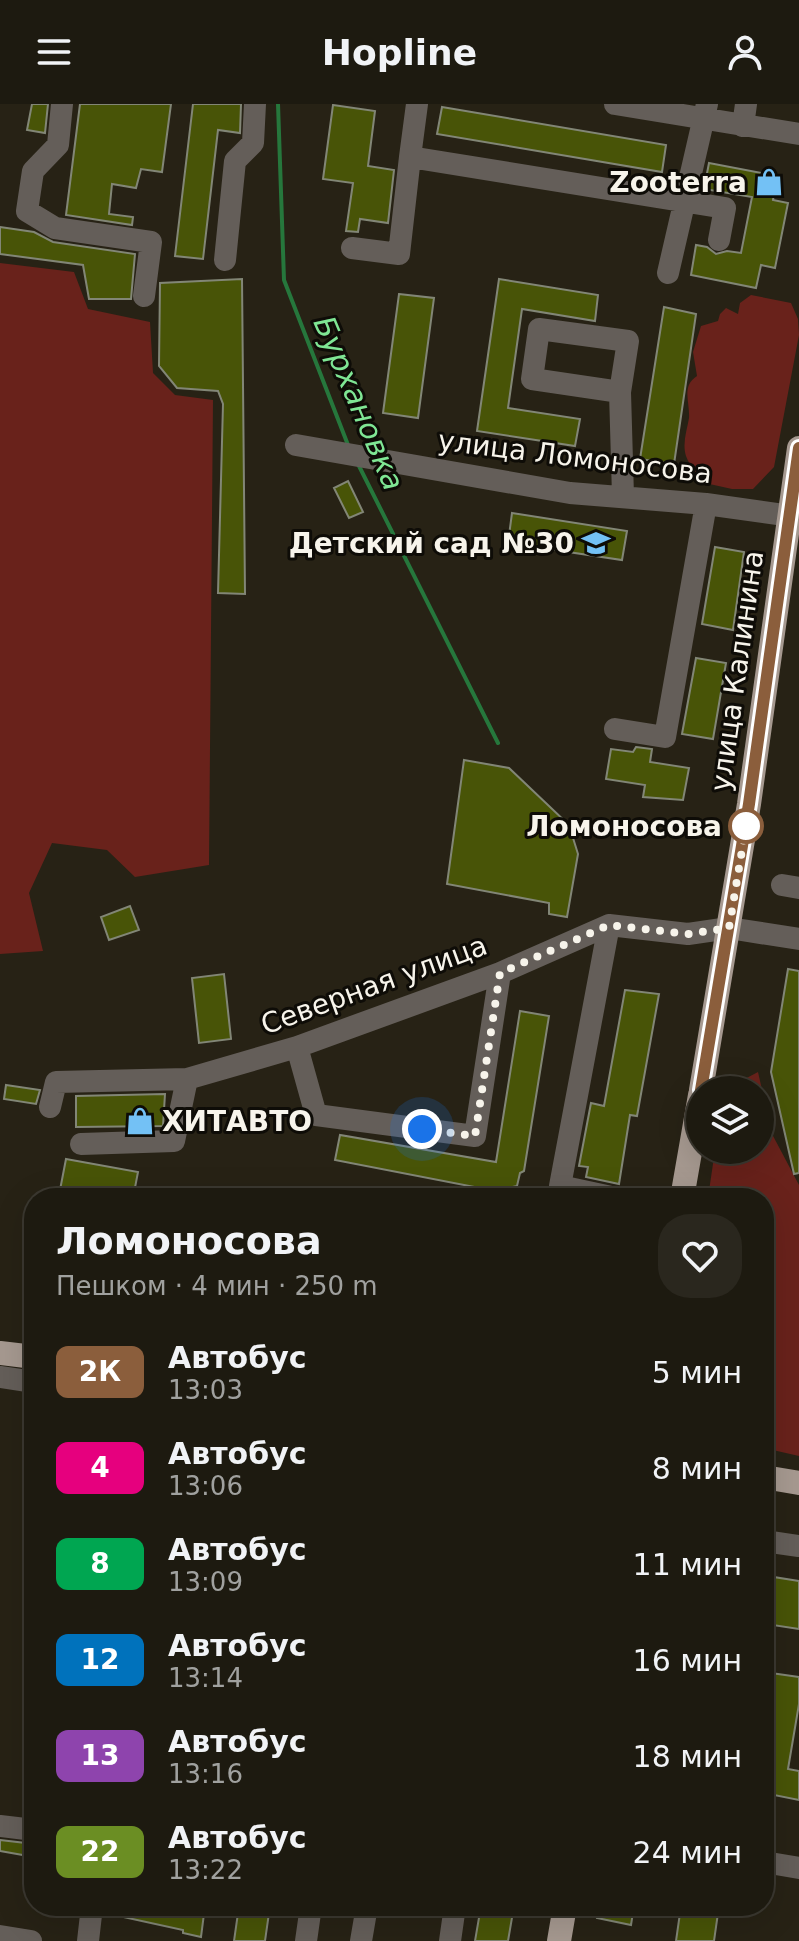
<!DOCTYPE html>
<html lang="ru">
<meta charset="utf-8">
<style>
body{margin:0;font-family:"DejaVu Sans",sans-serif;background:#2a271e;color:#f1f3f6;height:100vh;display:flex;flex-direction:column;font-size:30px;white-space:nowrap}
*{box-sizing:border-box;margin:0}
p{font-size:26px;color:#a0a19f}
.icon{flex:none;width:44px;height:44px;fill:none;stroke:currentColor;stroke-width:2;stroke-linecap:round;stroke-linejoin:round}
.map{position:relative;flex:1;overflow:hidden}
.panel{position:absolute;left:24px;top:1084px;width:750px;height:728px;display:flex;flex-direction:column;background:#1d1a10;border-radius:32px;box-shadow:0 8px 32px #0002,0 0 0 2px #3b3830}
.panel>*{flex:none}
.badge{padding:0 16px;border-radius:12px;font-size:28px;line-height:52px}
.tools{position:absolute;left:686px;top:972px;display:grid;gap:16px}
.tools a{display:grid;place-items:center;width:88px;height:88px;border-radius:50%;background:#1d1a10;box-shadow:0 8px 32px #0002,0 0 0 2px #3b3830;font-size:40px}
.you{position:absolute;width:40px;height:40px;margin:-20px;border:6px solid #fff;border-radius:50%;background:#1a73e8;box-shadow:0 0 0 12px #1a73e833}
.map>.badge{position:absolute;translate:-50% -50%;box-shadow:0 0 0 4px #fff}
.round{display:grid;place-items:center;flex:none;width:84px;height:84px;border-radius:32px;background:#2a271e}
.head{display:flex;align-items:center;justify-content:space-between;height:136px;padding:0 32px}
h1{font-size:38px;font-weight:800;line-height:60px}
ul{padding:0;list-style:none}
li{display:flex;align-items:center;gap:24px;height:96px;padding:0 32px}
li div{flex:1}
li b{display:block;font-size:30px}
li em{font-style:normal}
li .badge{min-width:88px;font-weight:700;text-align:center}
header{display:flex;justify-content:space-between;align-items:center;height:104px;padding:0 32px;background:#1d1a10;font-size:36px;font-weight:800}
.map>svg:first-child{display:block}
</style>
<header><svg class="icon" aria-label="menu" viewBox="0 0 24 24"><path d="M4 6h16M4 12h16M4 18h16"/></svg>Hopline<svg class="icon" aria-label="person" viewBox="0 0 24 24"><circle cx="12" cy="8" r="4"/><path d="M4 21q1-7 8-7t8 7"/></svg></header>
<div class="map">
<svg width="799" height="1837" viewBox="0 0 799 1837">
<rect width="100%" height="100%" fill="#272215"/>
<!-- green -->
<path fill="#69221b" d="M0 159 74 168 88 205 150 218 153 269 175 291 213 296 209 761 135 773 107 746 52 739 29 789 43 847 0 850Z
M751 191 791 199 798 215 799 231 774 363 753 385H732L705 379C698 371 690 363 686 352 682 339 687 326 689 314 690 298 681 282 697 272L693 248 701 222 718 217 720 210 726 204 738 210 740 199Z
M758 968 772 1030 799 1081V1352L764 1344V1094H708L715 1046H760V986H724Z"/>
<g fill="none" stroke-linecap="round" stroke-linejoin="round">
<!-- stream -->
<path stroke="#26773c" stroke-width="4" d="M278 0 284 176 348 341
M358 360 498 639"/>
</g>
<!-- building -->
<path fill="#485407" stroke="#828676" stroke-width="2" d="M32 0H48L45 29 27 26Z
M80 0H171L162 68 141 65 136 84 112 80 109 110 133 113 132 121 66 111Z
M193 0H241L240 29 218 26 203 155 175 152Z
M333 1 375 7 368 62 394 66 388 119 360 115 358 128 346 127 353 79 323 75Z
M442 3 666 41 662 68 437 30Z
M709 59 777 72 773 96 788 99 775 164 761 161 756 184 691 171 696 141 707 143 716 150 727 147 741 149 752 93 704 85Z
M0 123 34 128 53 138 135 150 131 195H89L83 161 0 150Z
M242 175 245 490 218 489 223 300 218 287 177 284 159 262 160 179Z
M499 175 598 191 595 217 522 205 508 304 580 315 575 342 477 327Z
M399 190 434 194 418 314 383 309Z
M664 203 696 210 674 360 640 355Z
M348 377 363 408 349 414 334 384Z
M512 409 627 427 622 456 508 439Z
M715 443 744 448 733 526 702 520Z
M696 554 726 559 713 635 682 630Z
M636 643 652 645 650 658 689 664 683 696 643 693 645 681 606 675 611 645 633 648Z
M464 656 509 664 569 721 578 750 567 813 549 810V799L447 780Z
M130 802 139 826 109 836 101 813Z
M788 865 799 867V1069L794 1070 771 968Z
M224 870 231 935 199 939 192 874Z
M625 886 659 890 637 1012 630 1011 619 1080 586 1073 588 1063 579 1062 591 999 604 1002Z
M520 907 549 912 524 1067 520 1069 517 1082 495 1087 335 1056 340 1031 496 1058Z
M6 981 40 986 36 1000 4 995Z
M165 990 163 1022 76 1023V992Z
M66 1055 138 1068 133 1094H104L60 1086Z
M764 1452 774 1473 799 1477V1525L766 1520 768 1505H764Z
M764 1568 799 1573V1600L788 1665 799 1667V1696L764 1689Z
M0 1736 34 1740V1753L0 1747Z
M106 1802H205L201 1833 183 1829V1826L105 1809Z
M239 1802H270L265 1837H234Z
M481 1802H514L508 1837H475Z
M599 1802H634L631 1821 597 1814Z
M681 1802H719L714 1837H676Z"/>
<g fill="none" stroke-linecap="round" stroke-linejoin="round">
<!-- minor -->
<path stroke="#645e59" stroke-width="22" d="M62 0 58 41 33 67 27 107 55 124 151 138 144 192
M417 0 410 53 725 104 719 136
M615 0 799 30
M743 22 746 0
M352 144 399 150 410 53
M225 156 235 57 253 39 255 0
M668 169 707 0
M620 288 532 275 539 225 628 237 620 288 623 392
M296 341 570 389 706 400 799 413
M615 625 665 633 706 400
M782 781 799 784
M609 821 560 1082 616 1094
M297 943 316 1011 475 1032 500 869
M50 1003 56 978 187 975 297 943 500 869 609 821 688 830 729 824 799 835
M81 1040 174 1037 187 975
M0 1273 34 1278
M764 1437 799 1442
M0 1722 34 1726
M764 1758 799 1764
M0 1832 31 1837
M88 1837 92 1802
M306 1837 311 1802
M361 1837 367 1802
M450 1837 455 1802"/>
<!-- major -->
<path stroke="#a69990" stroke-width="24" d="M701 986 749 700 799 344
M682 1094 700 991
M0 1249 34 1253
M764 1373 799 1379
M559 1837 565 1802"/>
</g>
<g fill="none" stroke-linecap="round" stroke-linejoin="round">
<defs>
<path id="line" d="M701 986 749 700 799 344"/>
</defs>
<!-- line casing -->
<use href="#line" stroke="#fff" stroke-width="18"/>
<!-- line -->
<use href="#line" stroke="#8b5e3c" stroke-width="12"/>
<!-- walk -->
<path stroke="#f7f4eb" stroke-width="8" stroke-dasharray="0 14.4" d="M422 1025 475 1032 500 869 609 821 688 830 729 824 746 722"/>
</g>
<!-- icons -->
<defs>
<symbol id="shop-bare" viewBox="-9 -9 18 18"><path d="M-5-2.5h2.3a2.7 3.5 0 0 1 5.4 0H5L5.5 6h-11ZM-1.5-2.5h3a1.5 2.3 0 0 0-3 0Z" fill="#73c1f5" stroke="#0e0c07" stroke-width="2.5" paint-order="stroke"/></symbol>
<symbol id="school-bare" viewBox="-9 -9 18 18"><path d="M0-5L7-2L0 1L-7-2ZM-4 1L0 2.5L4 1V4Q0 6-4 4Z" fill="#73c1f5" stroke="#0e0c07" stroke-width="2.5" paint-order="stroke"/></symbol>
</defs>
<g fill-rule="evenodd">
<use href="#shop-bare" x="749" y="58" width="40" height="40"/>
<use href="#school-bare" x="576" y="419" width="40" height="40"/>
<use href="#shop-bare" x="120" y="997" width="40" height="40"/>
</g>
<!-- markers -->
<circle fill="#fff" stroke="#8b5e3c" stroke-width="4" cx="746" cy="722" r="16"/>
<g text-anchor="middle" dominant-baseline="central" stroke-width="6" stroke-linejoin="round" paint-order="stroke">
<!-- poi labels -->
<g font-size="28" font-weight="bold" fill="#f7f4eb" stroke="#0e0c07" text-anchor="end">
<text x="747" y="78">Zooterra</text>
<text x="574" y="439">Детский сад №30</text>
<text x="162" y="1017" text-anchor="start">ХИТАВТО</text>
</g>
<!-- street labels -->
<g font-size="28" fill="#f7f4eb" stroke="#0e0c07">
<text transform="translate(575 353) rotate(7)">улица Ломоносова</text>
<text transform="translate(737 567) rotate(-82)">улица Калинина</text>
<text transform="translate(374 881) rotate(-20)">Северная улица</text>
</g>
<!-- stop labels -->
<g font-size="28" font-weight="bold" fill="#f7f4eb" stroke="#0e0c07" text-anchor="end">
<text x="722" y="722">Ломоносова</text>
</g>
<!-- water labels -->
<g font-size="30" font-style="italic" fill="#7fe694" stroke="#0e0c07">
<text transform="translate(359 299) rotate(67)">Бурхановка</text>
</g>
</g>
</svg>
<div class="tools">
<a><svg class="icon" aria-label="layers" viewBox="0 0 24 24"><path d="M12 4l9 5-9 5-9-5zM3 14l9 5 9-5"/></svg></a>
</div>
<div class="you" style="left:422px;top:1025px"></div>
<section class="panel">
<div class="head"><div><h1>Ломоносова</h1><p>Пешком · 4 мин · 250 m</p></div><a class="round"><svg class="icon" aria-label="heart" viewBox="0 0 24 24"><path d="M12 20l-8-8c-3-5 5-10 8-4 3-6 11-1 8 4z"/></svg></a></div>
<ul>
<li><span class="badge" style="background:#8b5e3c;color:#fff">2К</span><div><b>Автобус</b><p>13:03</p></div><em>5 мин</em></li>
<li><span class="badge" style="background:#e6007e;color:#fff">4</span><div><b>Автобус</b><p>13:06</p></div><em>8 мин</em></li>
<li><span class="badge" style="background:#00a651;color:#fff">8</span><div><b>Автобус</b><p>13:09</p></div><em>11 мин</em></li>
<li><span class="badge" style="background:#0072bc;color:#fff">12</span><div><b>Автобус</b><p>13:14</p></div><em>16 мин</em></li>
<li><span class="badge" style="background:#8e44ad;color:#fff">13</span><div><b>Автобус</b><p>13:16</p></div><em>18 мин</em></li>
<li><span class="badge" style="background:#6b8e23;color:#fff">22</span><div><b>Автобус</b><p>13:22</p></div><em>24 мин</em></li>
</ul>
</section>
</div>
